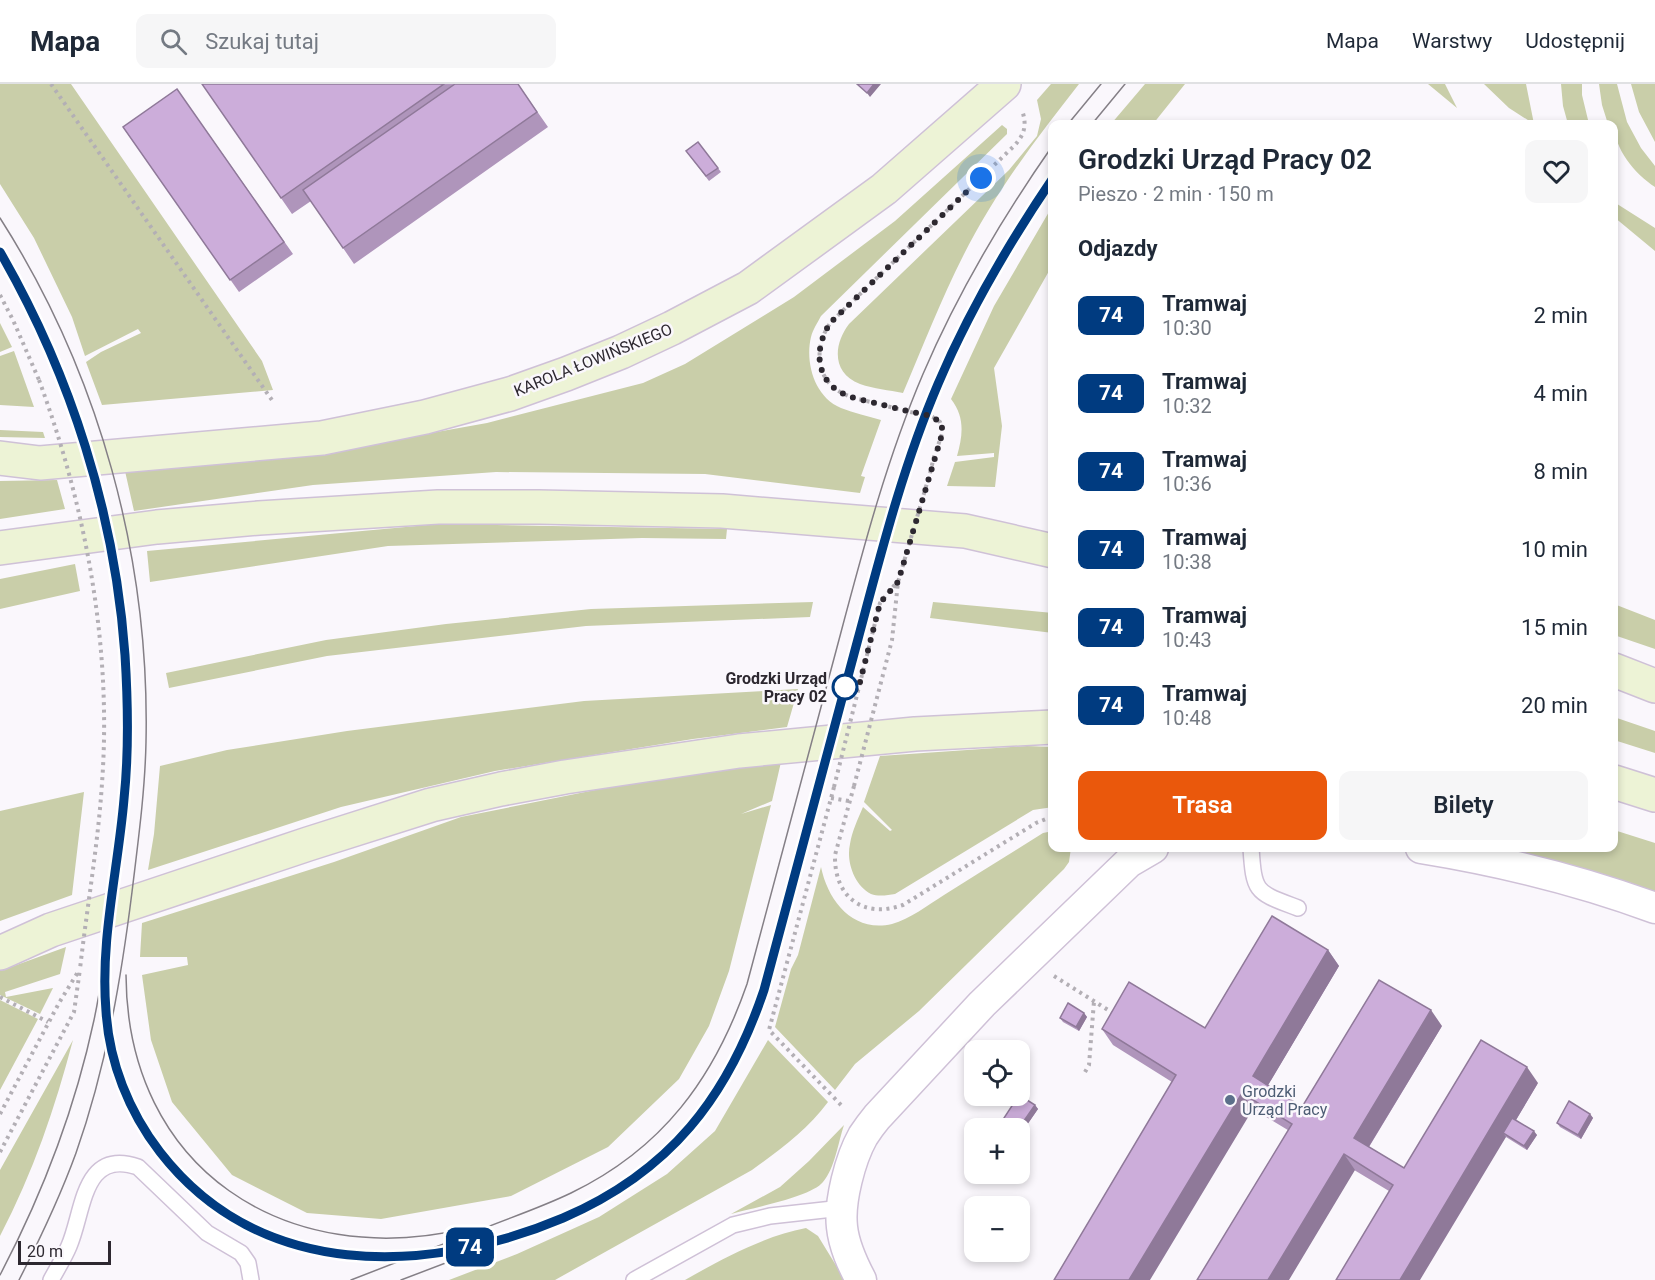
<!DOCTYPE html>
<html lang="pl">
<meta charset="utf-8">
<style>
body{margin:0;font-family:Roboto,sans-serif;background:#f6f6f7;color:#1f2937;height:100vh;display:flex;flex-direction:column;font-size:22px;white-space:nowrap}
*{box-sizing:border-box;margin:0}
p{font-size:20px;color:#747a83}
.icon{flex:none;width:33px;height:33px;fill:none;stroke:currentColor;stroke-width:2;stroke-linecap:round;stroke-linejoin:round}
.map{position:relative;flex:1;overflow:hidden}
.side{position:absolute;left:1048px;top:36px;width:570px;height:732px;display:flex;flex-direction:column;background:#fff;border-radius:12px;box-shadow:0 3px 9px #0003}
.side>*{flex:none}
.badge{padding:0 12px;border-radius:9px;font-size:21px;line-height:39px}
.controls{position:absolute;left:964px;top:956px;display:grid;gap:12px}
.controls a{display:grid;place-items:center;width:66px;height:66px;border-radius:12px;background:#fff;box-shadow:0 3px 9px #0003;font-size:30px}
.scale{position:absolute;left:18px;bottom:15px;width:93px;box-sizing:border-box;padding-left:6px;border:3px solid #2d2830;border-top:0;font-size:16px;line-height:21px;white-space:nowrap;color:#2d2830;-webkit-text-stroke:4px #faf7fc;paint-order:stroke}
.you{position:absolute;width:30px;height:30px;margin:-15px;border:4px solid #fff;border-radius:50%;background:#1a73e8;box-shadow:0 0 0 9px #1a73e833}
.map>.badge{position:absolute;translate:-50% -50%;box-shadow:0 0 0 3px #fff}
h2{padding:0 30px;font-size:22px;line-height:54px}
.round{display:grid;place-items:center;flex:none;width:63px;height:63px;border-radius:12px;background:#f6f6f7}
.head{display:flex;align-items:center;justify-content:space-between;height:102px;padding:0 30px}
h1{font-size:28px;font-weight:600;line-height:45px}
.cta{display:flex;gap:12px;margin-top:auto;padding:12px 30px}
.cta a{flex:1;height:69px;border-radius:12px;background:#ea580c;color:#fff;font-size:24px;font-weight:600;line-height:69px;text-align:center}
.cta a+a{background:#f6f6f7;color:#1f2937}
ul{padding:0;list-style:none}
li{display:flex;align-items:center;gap:18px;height:78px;padding:0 30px}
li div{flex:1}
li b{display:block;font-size:22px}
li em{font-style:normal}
li .badge{min-width:66px;font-weight:700;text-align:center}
header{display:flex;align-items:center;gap:36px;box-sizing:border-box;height:84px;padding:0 30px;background:#fff;border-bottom:2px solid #e0e1e3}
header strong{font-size:28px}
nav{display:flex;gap:33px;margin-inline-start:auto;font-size:21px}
.search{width:420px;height:54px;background:#f6f6f7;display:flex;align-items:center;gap:15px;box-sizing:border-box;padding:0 21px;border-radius:12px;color:#747a83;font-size:22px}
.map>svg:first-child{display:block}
</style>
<header>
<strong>Mapa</strong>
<div class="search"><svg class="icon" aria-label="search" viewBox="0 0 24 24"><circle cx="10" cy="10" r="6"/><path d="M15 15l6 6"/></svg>Szukaj tutaj</div>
<nav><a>Mapa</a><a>Warstwy</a><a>Udostępnij</a></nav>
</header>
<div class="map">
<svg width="1655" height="1196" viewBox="0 0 1655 1196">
<rect width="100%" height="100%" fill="#faf7fc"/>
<!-- green -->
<path fill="#c9cea9" d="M0 0H71L262 277 273 306 102 321 86 278 101 268 141 249 138 245 85 272 72 233 34 154 0 100Z
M1051 0H1079C1047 41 1015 82 988 127 953 184 929 248 903 309 889 306 874 305 860 300 832 289 833 261 849 240L1009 86 1037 52 1041 35 1037 16Z
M1145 0H1185L1153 40H1111Z
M1428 0H1445L1457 24Z
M1484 0H1526L1534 40 1509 24Z
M1561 0H1582V11L1589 40H1568L1563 22Z
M1599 0H1617L1627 38 1641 64 1655 82V103C1635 90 1614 65 1614 40H1608L1602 21Z
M1631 0H1655V58L1639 28Z
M1002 41 1007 45V50L821 232C818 238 813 245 811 253 805 278 814 313 841 324 854 329 868 332 881 336L861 392 865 393 860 409 705 390 496 388 313 401 134 427 125 387 302 372 487 339 643 299 685 280 794 213 895 137Z
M1614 118 1655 144V167L1614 133Z
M1053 121V180L994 284 1002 342 995 403 947 402 955 378 994 373V369L957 372C963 351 965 333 951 315L994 222Z
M0 239 12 263 0 268Z
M14 267 34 323 0 321V272Z
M0 346 43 348 45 354 0 353Z
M57 396 65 425 0 435V397Z
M438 440 727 445 726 455 642 454 388 462 150 498 147 467Z
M75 480 80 507 0 525V495Z
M813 518 810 533 586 542 327 572 169 604 166 589 326 556 446 540 591 525Z
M933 518 1053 529V549L930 534Z
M1614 520 1655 536V565L1614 551Z
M798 605 787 643 693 655 495 687 341 723 148 786 154 750 160 682 227 666 347 647 584 617Z
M1614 633 1655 647V669L1614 656Z
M1027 662 1053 663V723L1033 726 895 810C888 811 879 813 871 810 854 801 846 777 850 760 852 747 858 735 863 723L890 747 892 746 864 718 880 672Z
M781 678 772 717 741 730 771 721 729 887 709 942 679 995 608 1063 511 1112 381 1135 307 1129 232 1091 172 1018 151 956 142 891 188 881 187 873H140L142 839 334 778 461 733 605 704Z
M84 708 72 811 0 837V727Z
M1614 746 1655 759V810L1546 774 1488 764H1614Z
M1053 747V764H1071L1069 778 1064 785 919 927 855 980 835 1006 775 943 791 885 798 871 821 783C828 817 853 849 892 840 910 835 928 821 944 811 977 790 1010 770 1043 749Z
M66 863 60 890 5 908 6 913 53 904 40 930 0 911V887Z
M0 916 38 935 0 1006Z
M73 956C55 1024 33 1089 0 1152V1086Z
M768 956 828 1018C807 1046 780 1066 752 1086L555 1196H449L517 1170 599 1133 667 1090 715 1047Z
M844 1041C838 1059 835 1084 823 1098 811 1113 752 1124 731 1130L780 1103 809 1077Z
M806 1144 818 1152 845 1196H685C722 1175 764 1152 806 1144Z"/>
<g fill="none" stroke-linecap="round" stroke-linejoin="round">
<defs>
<path id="lane" d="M1251 764C1254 810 1256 808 1298 824
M51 1196C57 1185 64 1174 69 1162 84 1128 82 1064 138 1083L207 1149 241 1169 248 1179 251 1196
M634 1196 733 1141 770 1132 842 1124"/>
<path id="street" d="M1421 764C1501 777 1579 796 1655 824
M861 1196C852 1179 844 1162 842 1143 839 1118 850 1075 863 1052 867 1046 872 1039 877 1033L982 920 1129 778 1153 764"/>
<path id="secondary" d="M0 374 40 379 322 354 425 333 510 310 566 290 621 268 672 244 748 204 884 105 1004 0
M0 464 157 443 259 434 438 423H539L722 427 965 447 1053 467
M1614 586 1655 602
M1614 698 1655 711
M0 869 51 846 308 760 431 721 501 705 565 693 739 667 915 650 1053 643"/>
</defs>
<!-- lane casing -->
<use href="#lane" stroke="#cfc1d7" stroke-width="18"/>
<!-- street casing -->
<use href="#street" stroke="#cfc1d7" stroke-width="33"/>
<!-- secondary casing -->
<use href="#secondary" stroke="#cfc1d7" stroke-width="36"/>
<!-- path -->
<path stroke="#b3afb5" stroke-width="4" stroke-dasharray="3 4.5" stroke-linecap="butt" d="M51 0 274 319
M0 211 13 236 39 296
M930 389 934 373 943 347 940 338 931 332C911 329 891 323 871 318 862 316 852 314 844 310 814 296 814 261 831 238L1014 62C1025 50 1027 41 1022 26
M854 702 835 771C834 813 863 835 903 821L1036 739 1046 735H1053
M834 703 769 946 841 1021
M831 714 849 717
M1054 892 1116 931
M0 913 48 938
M1085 988 1089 981 1094 917
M0 1030 59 919 78 888
M0 1068 74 928 80 885"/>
<!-- lane -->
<use href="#lane" stroke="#fff" stroke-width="15"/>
<!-- street -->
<use href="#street" stroke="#fff" stroke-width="30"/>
<!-- secondary -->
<use href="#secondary" stroke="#edf3d6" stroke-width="33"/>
<!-- tram -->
<path stroke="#847f86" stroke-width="1.5" d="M1068 40 1101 0
M1092 40 1125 0
M0 134C99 289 150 474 146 658 145 708 138 758 132 808 121 896 106 984 76 1069 60 1113 40 1155 19 1196
M0 168C86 318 132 492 127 665 125 713 119 761 113 809 108 851 103 894 94 936 75 1025 42 1111 0 1191
M126 891C127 1085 286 1188 468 1144
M110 956C141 1100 257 1179 401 1172
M351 1196C394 1179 438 1162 482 1145 512 1133 542 1123 571 1109 662 1065 714 995 747 900 777 789 806 678 836 567 861 473 885 379 923 290 958 208 1002 134 1053 61
M401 1196 566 1133C671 1083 728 1015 764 906 796 787 826 669 859 550 882 466 904 381 938 300 969 227 1009 159 1053 94"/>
<!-- path-bridge -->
<path stroke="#b3afb5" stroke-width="4" stroke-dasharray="3 4.5" stroke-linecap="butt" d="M39 296C86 424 112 563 102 699 98 761 87 823 80 885
M854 702 892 556 898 498 930 389
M834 703 880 519 897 498"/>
</g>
<!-- wall -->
<path fill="#af95bb" d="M202 0H518L548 43 354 180 311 117 292 130Z
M177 5 293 170 239 208 123 43Z
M698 58 721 88 709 97 686 67Z
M1328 866 1339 882 1268 1001 1302 1023 1442 942 1369 1063 1404 1084 1538 999 1516 1036 1537 1051 1527 1066 1506 1053 1389 1107 1253 1025 1172 998 1113 961 1102 945 1205 944Z
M1084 929 1087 933 1079 947 1063 938 1060 934Z
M1035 1021 1038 1025 1020 1051V1044H1009L1005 1041 1002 1037Z
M1590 1030 1593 1034 1581 1055 1560 1043 1557 1039Z"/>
<!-- shaded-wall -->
<path fill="#8f7999" d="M874 0H881L870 13 867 9Z
M1328 866 1339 882 1264 1008 1253 992Z
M1431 926 1442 942 1365 1069 1354 1054Z
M1084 929 1087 933 1079 947 1076 943Z
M1527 983 1538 999 1507 1051 1503 1049 1506 1053 1420 1196H1400Z
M1242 1009 1253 1025 1150 1196H1129Z
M1035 1021 1038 1025 1020 1051 1019 1044Z
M1590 1030 1593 1034 1581 1055 1578 1051Z
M1534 1047 1537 1051 1527 1066 1524 1062Z
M1344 1070 1355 1086 1289 1196H1268Z"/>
<!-- building -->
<path fill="#ccadda" stroke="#8f7999" stroke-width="1.5" d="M202 0H444L281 114Z
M455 0H518L537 28 343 164 303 106Z
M857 0H874L867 9Z
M177 5 284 158 230 196 123 43Z
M698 58 718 84 706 92 686 67Z
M1272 832 1328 866 1253 992 1302 1023 1379 896 1431 926 1354 1054 1404 1084 1481 956 1527 983 1400 1196H1336L1393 1101 1344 1070 1268 1196H1197L1292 1040 1242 1009 1129 1196H1054L1176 991 1102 945 1129 898 1205 944Z
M1068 919 1084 929 1076 943 1060 934Z
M1019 1011 1035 1021 1019 1044H1013L1002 1037Z
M1569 1017 1590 1030 1578 1051 1557 1039Z
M1512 1034 1534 1047 1524 1062 1503 1049Z"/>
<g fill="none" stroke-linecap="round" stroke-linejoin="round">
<defs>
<path id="line" d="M0 168C71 291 115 430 125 571 128 619 129 668 124 715 118 786 100 856 106 927 109 978 129 1028 160 1068 259 1196 426 1192 563 1134 670 1088 728 1013 764 906 795 789 826 672 858 555 881 469 903 382 938 300 969 227 1009 159 1053 94"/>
</defs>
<!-- line casing -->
<use href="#line" stroke="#fff" stroke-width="14"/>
<!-- line -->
<use href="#line" stroke="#003b80" stroke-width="9"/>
<!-- walk -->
<path stroke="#2d2830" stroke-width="6" stroke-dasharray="0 10.8" d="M845 603 858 606 880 519 898 498 943 347 940 338 931 332C911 328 891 323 871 318 862 316 852 314 844 310 814 296 814 262 831 238L981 94"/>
</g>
<!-- markers -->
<circle fill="#fff" stroke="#003b80" stroke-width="3" cx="845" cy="603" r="12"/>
<circle fill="#5c6f8a" stroke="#faf7fc" stroke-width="2" cx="1230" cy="1016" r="6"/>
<g text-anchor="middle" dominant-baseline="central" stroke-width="5" stroke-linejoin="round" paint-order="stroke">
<!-- street labels -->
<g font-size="16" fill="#2d2830" stroke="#faf7fc">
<text transform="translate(593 276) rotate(-22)">KAROLA ŁOWIŃSKIEGO</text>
</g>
<!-- stop labels -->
<g font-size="16" font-weight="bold" fill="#2d2830" stroke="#faf7fc" text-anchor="end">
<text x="827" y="594">Grodzki Urząd<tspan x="827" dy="18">Pracy 02</tspan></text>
</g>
<!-- service labels -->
<g font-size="16" fill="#4e5e75" stroke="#faf7fc" text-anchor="start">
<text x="1242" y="1007">Grodzki<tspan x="1242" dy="18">Urząd Pracy</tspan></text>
</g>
</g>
</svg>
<div class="controls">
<a><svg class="icon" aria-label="locate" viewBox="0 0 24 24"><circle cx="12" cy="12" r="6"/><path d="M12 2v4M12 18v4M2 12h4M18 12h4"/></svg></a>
<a>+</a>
<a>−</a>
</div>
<div class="scale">20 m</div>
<div class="you" style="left:981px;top:94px"></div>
<b class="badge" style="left:470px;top:1163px;background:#003b80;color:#fff">74</b>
<section class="side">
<div class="head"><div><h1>Grodzki Urząd Pracy 02</h1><p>Pieszo · 2 min · 150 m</p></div><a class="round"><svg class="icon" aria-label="heart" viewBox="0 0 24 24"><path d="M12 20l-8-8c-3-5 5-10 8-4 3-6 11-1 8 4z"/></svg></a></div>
<h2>Odjazdy</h2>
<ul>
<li><span class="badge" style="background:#003b80;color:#fff">74</span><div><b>Tramwaj</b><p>10:30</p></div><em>2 min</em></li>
<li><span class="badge" style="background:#003b80;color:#fff">74</span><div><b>Tramwaj</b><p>10:32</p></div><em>4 min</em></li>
<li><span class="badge" style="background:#003b80;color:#fff">74</span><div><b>Tramwaj</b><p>10:36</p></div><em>8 min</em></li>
<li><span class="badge" style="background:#003b80;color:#fff">74</span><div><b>Tramwaj</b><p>10:38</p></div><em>10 min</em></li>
<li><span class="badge" style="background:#003b80;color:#fff">74</span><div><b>Tramwaj</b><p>10:43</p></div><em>15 min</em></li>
<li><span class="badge" style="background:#003b80;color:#fff">74</span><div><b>Tramwaj</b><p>10:48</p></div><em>20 min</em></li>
</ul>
<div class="cta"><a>Trasa</a><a>Bilety</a></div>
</section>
</div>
